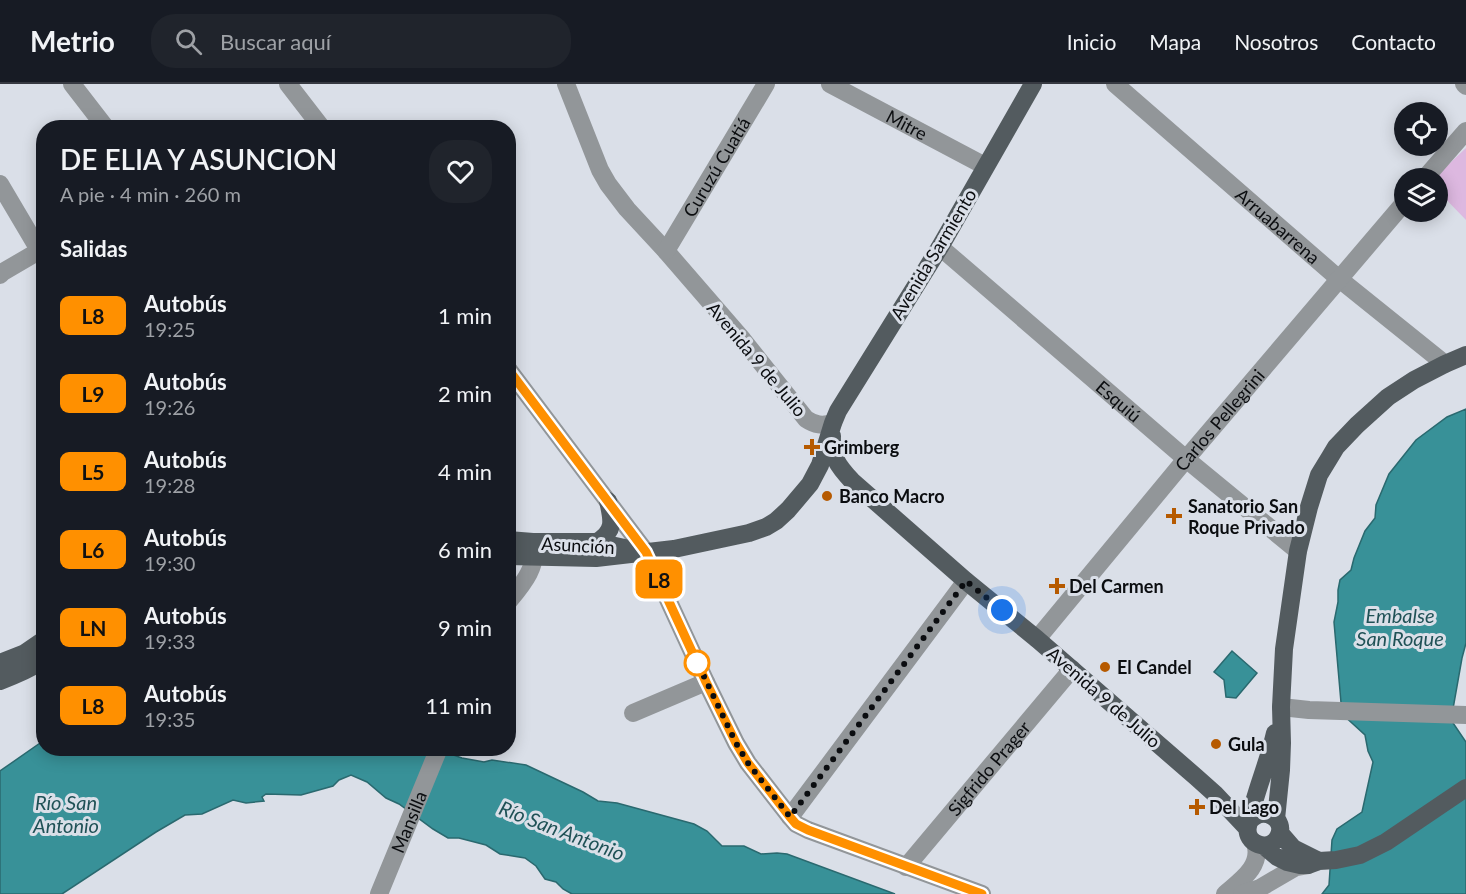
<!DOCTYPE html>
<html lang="es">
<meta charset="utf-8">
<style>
body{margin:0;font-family:Lato,sans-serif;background:#20242c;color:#f1f3f6;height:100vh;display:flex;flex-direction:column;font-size:22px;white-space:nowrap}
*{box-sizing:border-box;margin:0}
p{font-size:20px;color:#9ea1a6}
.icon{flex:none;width:33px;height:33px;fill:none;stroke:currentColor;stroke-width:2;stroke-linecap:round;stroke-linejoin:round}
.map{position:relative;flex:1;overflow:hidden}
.side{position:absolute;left:36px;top:36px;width:480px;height:636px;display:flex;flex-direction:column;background:#171b24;border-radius:24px;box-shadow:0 3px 15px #0003}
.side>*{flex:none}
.badge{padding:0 12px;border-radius:9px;font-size:21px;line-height:39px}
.buttons{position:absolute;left:1394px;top:18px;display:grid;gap:12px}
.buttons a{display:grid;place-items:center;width:54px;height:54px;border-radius:50%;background:#171b24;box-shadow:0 3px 15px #0003;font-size:30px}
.you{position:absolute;width:30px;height:30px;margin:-15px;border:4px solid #fff;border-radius:50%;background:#1a73e8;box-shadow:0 0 0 9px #1a73e833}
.map>.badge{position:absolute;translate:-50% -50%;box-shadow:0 0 0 3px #fff}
h2{padding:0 24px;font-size:22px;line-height:54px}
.round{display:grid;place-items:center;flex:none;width:63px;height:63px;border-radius:24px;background:#20242c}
.head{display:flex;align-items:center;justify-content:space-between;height:102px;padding:0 24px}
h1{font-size:28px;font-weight:600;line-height:45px}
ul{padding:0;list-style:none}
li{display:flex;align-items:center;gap:18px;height:78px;padding:0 24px}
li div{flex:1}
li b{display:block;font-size:22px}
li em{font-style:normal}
li .badge{min-width:66px;font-weight:700;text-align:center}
header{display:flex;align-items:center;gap:36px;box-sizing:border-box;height:84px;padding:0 30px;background:#171b24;border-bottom:2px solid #363941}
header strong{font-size:28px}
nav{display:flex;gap:33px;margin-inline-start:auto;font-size:21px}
.search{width:420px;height:54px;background:#20242c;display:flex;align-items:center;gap:15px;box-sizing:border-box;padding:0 21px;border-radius:24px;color:#9ea1a6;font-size:22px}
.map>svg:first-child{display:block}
</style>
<header>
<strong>Metrio</strong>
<div class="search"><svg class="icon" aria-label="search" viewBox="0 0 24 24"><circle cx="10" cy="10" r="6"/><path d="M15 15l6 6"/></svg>Buscar aquí</div>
<nav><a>Inicio</a><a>Mapa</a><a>Nosotros</a><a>Contacto</a></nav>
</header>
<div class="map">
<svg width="1466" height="810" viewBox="0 0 1466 810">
<rect width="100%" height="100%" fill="#dadfe8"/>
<!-- green -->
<path fill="#ddb8e0" d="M1466 64V136L1437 106V94H1434Z"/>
<!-- water -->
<path fill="#389198" stroke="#2a696f" stroke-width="1.5" d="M1466 325V559L1462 574 1451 636 1466 658V810H1322L1329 801 1332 756 1337 745 1362 728 1373 678 1368 667 1365 651 1342 630 1334 538 1338 518V506L1340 496 1351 486 1354 474 1365 447 1375 434 1376 421 1389 390 1416 356 1447 333Z
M1232 567 1257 589 1236 614 1226 613 1224 596 1214 588Z
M43 657 44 664H433L462 674 484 678 492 676 526 681 583 708 598 717 617 719 694 740 707 747 722 762H744L761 770 777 769 787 770 895 810H572L563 805 556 798 545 795 536 782 525 774 500 770 486 761 459 754H448L433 745 399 720 386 714 367 698 351 691 339 696 333 702 301 711 266 710 262 713 264 717 246 719 233 716 202 730 185 731 156 748 62 810H0V687Z"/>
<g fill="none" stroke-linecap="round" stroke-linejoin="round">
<!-- minor -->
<g stroke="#929699" stroke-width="18">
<path d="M72 0 106 44"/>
<path d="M288 0 322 44"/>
<path d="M566 0 600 86 608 100 627 125 666 167 743 256 806 335C815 341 822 342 833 339"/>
<path id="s1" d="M830 0 985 82"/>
<path id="s2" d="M1115 0 1338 194 1445 280"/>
<path d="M1464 0 1466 2"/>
<path d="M1425 94 1466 47"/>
<path d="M0 100 39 166"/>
<path id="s3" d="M940 163 1186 375 1298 467"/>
<path id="s4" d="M666 167 766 0"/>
<path d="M0 191 3 188 44 164"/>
<path d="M508 285 646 468 706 598 736 659 748 679 790 733 796 740 808 746 982 810"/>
<path d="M508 518C522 501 539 482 533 459"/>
<path id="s5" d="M1037 555 1186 375 1404 119"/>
<path d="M1281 623 1309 626 1466 631"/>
<path d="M633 629 706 598"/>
<path d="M790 733 966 497"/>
<path id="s6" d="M906 783 1072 585"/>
<path id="s7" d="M379 810 439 664"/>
<path d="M1225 810C1240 797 1263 782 1255 759"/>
<path d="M1242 810 1260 804 1296 783 1308 781"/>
</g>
<!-- major -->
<path stroke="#535b5f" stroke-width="18" d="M832 352C831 373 838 382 852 397L966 497 1037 555 1196 693 1215 710 1247 744
M508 456 533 458H597L629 465
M597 458C616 447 612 435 608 417
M508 472 596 474 674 465 749 449 766 443 776 437 788 426 810 400 820 381 833 339 838 327 940 163 1033 0
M0 579 25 569 44 556
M0 597C16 591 30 585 44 576
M1276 735 1281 686 1282 659 1281 623 1284 565 1298 467 1309 423 1319 391 1330 373 1336 363 1357 341 1388 313 1414 296 1445 280 1466 271
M1249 738C1262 720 1288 735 1278 753 1269 769 1244 760 1248 742 1254 710 1268 680 1275 649
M1280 749 1293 764 1319 777
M1264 762 1277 773 1287 778 1300 781H1308L1319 777 1336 776 1360 771 1386 758 1466 704"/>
</g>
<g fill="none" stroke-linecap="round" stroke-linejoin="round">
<defs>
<path id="line" d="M508 285 646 468 706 598 736 659 748 679 790 733 796 740 808 746 982 810"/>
</defs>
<!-- line casing -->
<use href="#line" stroke="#fff" stroke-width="14"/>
<!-- line -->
<use href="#line" stroke="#ff9000" stroke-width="9"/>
<!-- walk -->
<path stroke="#0b0d10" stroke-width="6" stroke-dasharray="0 10.8" d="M697 579 696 576 736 659 748 679 790 733 966 497 1002 526"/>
</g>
<!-- markers -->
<g fill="#b65a00" stroke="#dadfe8" stroke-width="2">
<path d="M809 354h6v6h6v6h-6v6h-6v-6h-6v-6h6z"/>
<circle cx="827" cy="412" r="6"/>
<path d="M1171 423h6v6h6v6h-6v6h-6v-6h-6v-6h6z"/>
<path d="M1054 493h6v6h6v6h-6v6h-6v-6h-6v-6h6z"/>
<circle cx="1105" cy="583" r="6"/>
<circle cx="1216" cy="660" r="6"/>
<path d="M1194 714h6v6h6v6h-6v6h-6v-6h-6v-6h6z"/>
</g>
<circle fill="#fff" stroke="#ff9000" stroke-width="3" cx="697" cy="579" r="12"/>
<g text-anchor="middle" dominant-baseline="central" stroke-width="6" stroke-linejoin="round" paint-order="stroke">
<!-- street labels -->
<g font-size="18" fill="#0b0d10" stroke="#dadfe8">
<text stroke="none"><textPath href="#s1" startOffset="87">Mitre</textPath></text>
<text stroke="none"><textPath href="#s4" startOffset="98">Curuzú Cuatiá</textPath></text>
<text stroke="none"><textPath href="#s2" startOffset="216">Arruabarrena</textPath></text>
<text transform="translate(933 170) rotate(-59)">Avenida Sarmiento</text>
<text transform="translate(757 275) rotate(50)">Avenida 9 de Julio</text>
<text stroke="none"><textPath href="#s3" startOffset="236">Esquiú</textPath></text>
<text stroke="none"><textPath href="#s5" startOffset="285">Carlos Pellegrini</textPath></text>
<text transform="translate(578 461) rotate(3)">Asunción</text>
<text transform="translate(1104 613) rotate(41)">Avenida 9 de Julio</text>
<text stroke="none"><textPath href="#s6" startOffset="129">Sigfrido Prager</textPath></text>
<text stroke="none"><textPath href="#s7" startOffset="78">Mansilla</textPath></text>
</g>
<!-- poi labels -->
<g font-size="18" font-weight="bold" fill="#0b0d10" stroke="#dadfe8" text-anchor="start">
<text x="824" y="363">Grimberg</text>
<text x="839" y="412">Banco Macro</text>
<text x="1188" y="422">Sanatorio San<tspan x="1188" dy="21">Roque Privado</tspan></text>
<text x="1069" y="502">Del Carmen</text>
<text x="1117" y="583">El Candel</text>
<text x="1228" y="660">Gula</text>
<text x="1209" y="723">Del Lago</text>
</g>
<!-- water labels -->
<g font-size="20" font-style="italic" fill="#1f5156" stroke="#dadfe8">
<text x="1400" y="531">Embalse<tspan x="1400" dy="23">San Roque</tspan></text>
<text x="66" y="718">Río San<tspan x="66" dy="23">Antonio</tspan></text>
<text transform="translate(562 746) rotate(21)">Río San Antonio</text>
</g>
</g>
</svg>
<div class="buttons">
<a><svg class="icon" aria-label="locate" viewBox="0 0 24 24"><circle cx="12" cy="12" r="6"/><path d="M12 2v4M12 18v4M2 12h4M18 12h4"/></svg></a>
<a><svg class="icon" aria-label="layers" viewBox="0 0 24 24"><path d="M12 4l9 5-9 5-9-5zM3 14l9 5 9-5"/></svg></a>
</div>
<div class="you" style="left:1002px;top:526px"></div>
<b class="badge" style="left:659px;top:495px;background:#ff9000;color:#111">L8</b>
<section class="side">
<div class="head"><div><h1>DE ELIA Y ASUNCION</h1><p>A pie · 4 min · 260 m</p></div><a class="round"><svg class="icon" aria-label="heart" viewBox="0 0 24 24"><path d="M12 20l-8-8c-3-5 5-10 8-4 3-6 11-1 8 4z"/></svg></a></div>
<h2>Salidas</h2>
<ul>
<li><span class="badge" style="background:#ff9000;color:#111">L8</span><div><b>Autobús</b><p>19:25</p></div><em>1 min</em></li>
<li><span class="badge" style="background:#ff9000;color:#111">L9</span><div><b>Autobús</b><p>19:26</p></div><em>2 min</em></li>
<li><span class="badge" style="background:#ff9000;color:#111">L5</span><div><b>Autobús</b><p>19:28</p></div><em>4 min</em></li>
<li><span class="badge" style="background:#ff9000;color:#111">L6</span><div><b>Autobús</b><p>19:30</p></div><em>6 min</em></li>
<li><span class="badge" style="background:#ff9000;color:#111">LN</span><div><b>Autobús</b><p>19:33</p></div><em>9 min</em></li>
<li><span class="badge" style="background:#ff9000;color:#111">L8</span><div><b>Autobús</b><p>19:35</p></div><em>11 min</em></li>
</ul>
</section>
</div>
